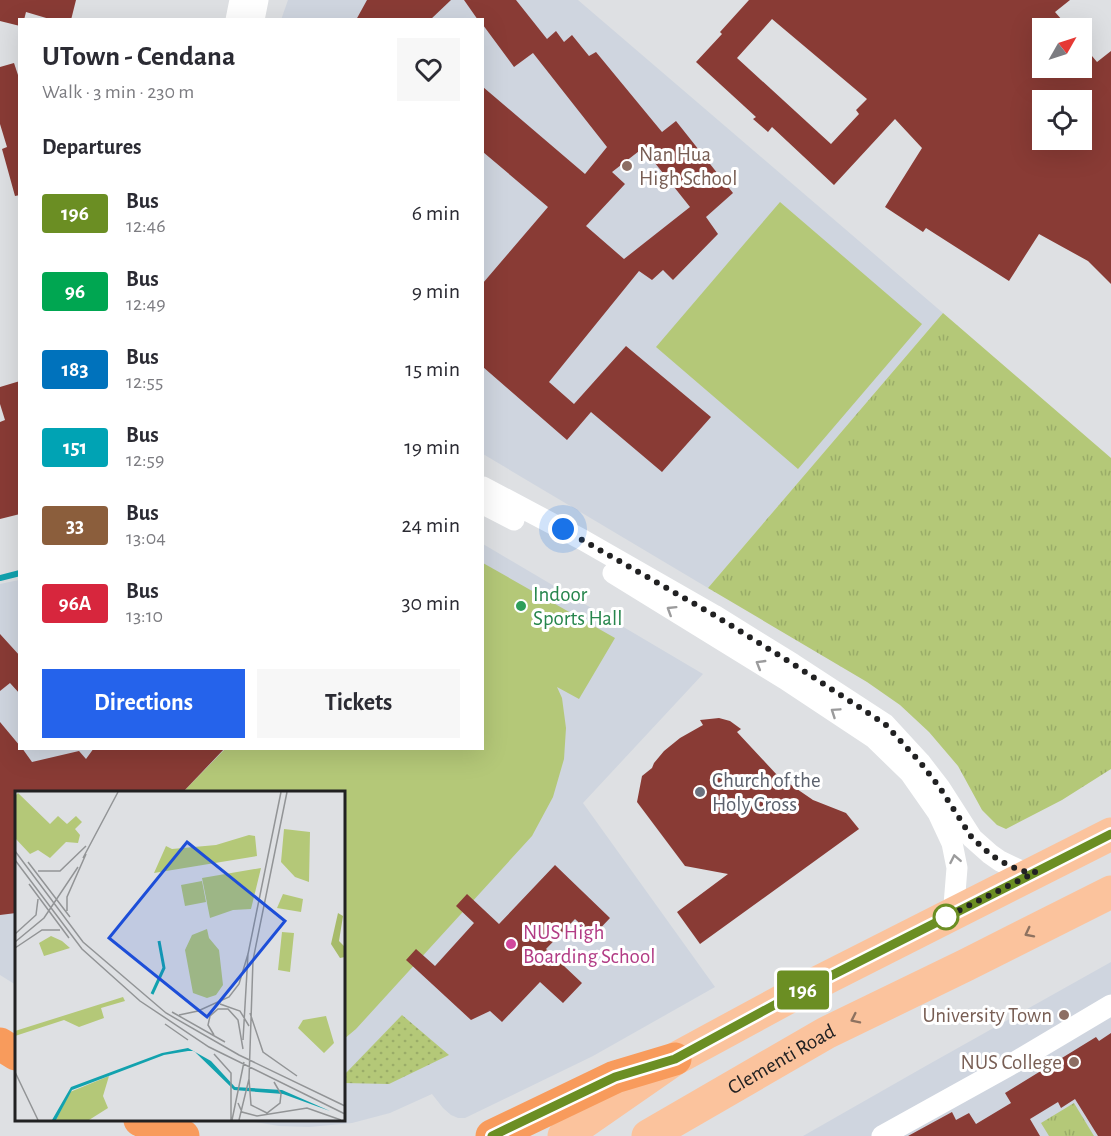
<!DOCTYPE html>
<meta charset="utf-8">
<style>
body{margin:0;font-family:"Alegreya Sans",sans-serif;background:#f7f7f7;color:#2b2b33;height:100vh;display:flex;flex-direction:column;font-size:22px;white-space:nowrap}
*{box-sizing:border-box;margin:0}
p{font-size:20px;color:#7c7c81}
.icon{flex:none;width:33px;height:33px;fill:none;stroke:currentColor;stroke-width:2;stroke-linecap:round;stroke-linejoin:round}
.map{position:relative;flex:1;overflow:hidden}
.sheet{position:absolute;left:18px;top:18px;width:466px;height:732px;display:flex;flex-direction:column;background:#fff;border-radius:0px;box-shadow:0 6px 24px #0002}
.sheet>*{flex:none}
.badge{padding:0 12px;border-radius:4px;font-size:21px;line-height:39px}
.needle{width:39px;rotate:51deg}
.controls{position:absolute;left:1032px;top:18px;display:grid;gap:12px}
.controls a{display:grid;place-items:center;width:60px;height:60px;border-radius:0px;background:#fff;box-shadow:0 6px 24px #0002;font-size:30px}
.you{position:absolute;width:30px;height:30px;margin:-15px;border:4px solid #fff;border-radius:50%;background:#1a73e8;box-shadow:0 0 0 9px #1a73e833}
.map>.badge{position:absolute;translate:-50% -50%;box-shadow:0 0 0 3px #fff}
h2{padding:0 24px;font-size:22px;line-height:54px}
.round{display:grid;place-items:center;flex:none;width:63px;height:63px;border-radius:0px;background:#f7f7f7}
.summary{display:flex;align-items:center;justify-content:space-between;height:102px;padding:0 24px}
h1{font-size:28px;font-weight:700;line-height:45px}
.cta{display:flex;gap:12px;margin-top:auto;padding:12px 24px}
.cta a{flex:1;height:69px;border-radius:0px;background:#2563eb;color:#fff;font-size:24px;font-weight:700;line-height:69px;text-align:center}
.cta a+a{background:#f7f7f7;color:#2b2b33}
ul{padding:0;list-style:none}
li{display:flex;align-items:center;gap:18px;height:78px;padding:0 24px}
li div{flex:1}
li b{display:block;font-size:22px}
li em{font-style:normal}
li .badge{min-width:66px;font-weight:700;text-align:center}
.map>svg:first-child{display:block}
</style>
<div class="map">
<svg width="1111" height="1136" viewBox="0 0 1111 1136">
<defs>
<pattern id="grass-tufts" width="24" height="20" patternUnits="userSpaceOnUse" patternTransform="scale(1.5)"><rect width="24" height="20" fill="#b4c878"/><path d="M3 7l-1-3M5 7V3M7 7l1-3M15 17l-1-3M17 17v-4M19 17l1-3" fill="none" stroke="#9aac68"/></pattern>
<pattern id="garden-dots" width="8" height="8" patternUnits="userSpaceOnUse" patternTransform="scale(1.5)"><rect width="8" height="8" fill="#b4c878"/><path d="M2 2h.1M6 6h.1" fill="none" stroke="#9aac68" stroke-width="1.8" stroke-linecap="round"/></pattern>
</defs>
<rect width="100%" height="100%" fill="#dee0e3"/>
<!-- built -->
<path fill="#cfd5df" d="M288 0H578L943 313 708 588 483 454V20H281Z
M483 544 703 674 583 803 715 987 593 1056 465 1118H458L451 1115 443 1108 432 1094 390 1113 352 1123 309 1127 279 1126 243 1120H344V792H16V985L0 975V584L19 580 20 748H483Z
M1111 962V1136H803L924 1067Z"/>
<!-- grass -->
<path fill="url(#grass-tufts)" d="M943 313 1111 458V769L1062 800 1006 829 997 825 982 810 958 766 929 732 900 705 867 682 708 588Z
M1074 1103 1094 1136H1049L1041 1123Z"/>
<!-- garden -->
<path fill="url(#garden-dots)" d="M402 1015 449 1055 389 1084 344 1083V1075Z"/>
<!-- pitch -->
<path fill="#b4c878" d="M780 202 922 324 798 469 656 347Z
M483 563 615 638 579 699 557 687 562 698 566 728 564 759 553 797 532 836 356 1029 344 1039V792H183L225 749 483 748Z"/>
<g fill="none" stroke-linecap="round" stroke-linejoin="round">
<!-- stream -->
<path stroke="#12a2ae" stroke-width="6" d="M0 578 20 573"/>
</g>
<!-- building -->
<path fill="#893b35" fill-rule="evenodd" d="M0 0H76L71 20H53L26 12 24 20H20V26L0 21Z
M367 0H451L430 20H356Z
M464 0H516L547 39 556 31 564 42 572 35 589 56 596 52 662 132 676 121 733 193 706 217 718 234 673 280 663 270 652 280 639 271 549 382 574 404 626 346 711 417 662 472 591 412 567 440 483 367V283L548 207 483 152V87L585 174 607 147 533 53 514 67 483 25V20H478ZM643 148 690 207 624 259 586 226 625 184 612 172Z
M749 0H1070L1055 12 1069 28H1042V68H1082V44L1097 62 1111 51V284L1088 261 1039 234 1009 281 926 228 923 232 885 207 922 148 895 119 834 185 772 127 768 132 753 119 756 117 696 62 722 34 720 32ZM772 19 867 99 856 110 859 114 831 144 737 58ZM1042 100H1082V140H1042Z
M14 63 20 81V195L15 196 2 149 7 147 0 124V67Z
M20 381V514L0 519V422L5 420 0 404V387Z
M0 634 20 656V694L10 683 0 691Z
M719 718 730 721 741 729 737 732 778 776 813 800 846 813 859 829 700 944 677 912 728 874 685 866 637 802 642 776 652 768 654 763 664 751 680 738 703 725 700 720Z
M0 722 20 746V748H22L32 762 79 751 86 759 94 748H225L183 792H16V913L0 915Z
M555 865 610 918 593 936 575 919 546 949 582 983 563 1003 540 982 502 1022 490 1011 471 1020 406 960 416 949 435 966 474 923 456 906 467 894 499 924Z
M1111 1033V1136H1098L1075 1099 1061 1108 1058 1102 1030 1119 1040 1136H908L952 1112 956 1120 969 1113 976 1124 1011 1103 1005 1093 1096 1037 1099 1041Z"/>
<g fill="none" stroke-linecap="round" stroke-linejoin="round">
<!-- street -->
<path stroke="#fff" stroke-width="21" d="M236 20 240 0
M254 20 258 0
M483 487 583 540 714 615 793 664 885 724 920 762 940 788 972 838 990 854 1000 861 1021 871 1036 872
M483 504 514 520
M613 573 785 679 874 738 910 773 938 813 952 843 957 868 954 905 949 916
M882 1136 1010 1065 1111 1005"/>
<!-- primary -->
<g stroke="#fbc39d" stroke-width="33">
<path d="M564 1136 675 1059 791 996 1111 834"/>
<path id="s1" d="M648 1136 826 1033 966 965 1111 892"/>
</g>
<!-- highway -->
<path stroke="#f89b5c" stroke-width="33" d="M0 1044 16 1054
M140 1120C154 1127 169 1129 183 1136
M492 1136 615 1077 675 1059"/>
</g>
<!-- one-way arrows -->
<defs><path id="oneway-chevron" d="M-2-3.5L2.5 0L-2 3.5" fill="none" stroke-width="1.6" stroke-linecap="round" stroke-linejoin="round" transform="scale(1.5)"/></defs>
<g stroke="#9b9b9c">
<use href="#oneway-chevron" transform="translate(671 610) rotate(-148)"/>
<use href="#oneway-chevron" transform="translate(760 664) rotate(-149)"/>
<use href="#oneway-chevron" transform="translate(835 712) rotate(-146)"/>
<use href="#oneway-chevron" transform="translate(955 859) rotate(-101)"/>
</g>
<g stroke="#8e7260">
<use href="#oneway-chevron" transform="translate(1029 933) rotate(153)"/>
<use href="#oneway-chevron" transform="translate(855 1019) rotate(154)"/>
</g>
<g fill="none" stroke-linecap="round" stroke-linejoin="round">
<defs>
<path id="line" d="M492 1136 615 1077 675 1059 791 996 1111 834"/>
</defs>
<!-- line casing -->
<use href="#line" stroke="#fff" stroke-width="14"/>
<!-- line -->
<use href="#line" stroke="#6b8e23" stroke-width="9"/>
<!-- walk -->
<path stroke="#212122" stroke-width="6" stroke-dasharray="0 10.8" d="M563 529 714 615 793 664 885 724 920 762 940 788 972 838 990 854 1000 861 1021 871 1036 872 946 917"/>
</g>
<!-- markers -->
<g fill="#8d6e63" stroke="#fff" stroke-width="2">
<circle cx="627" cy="166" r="6"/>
<circle cx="1064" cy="1015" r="6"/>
<circle cx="1074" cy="1062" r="6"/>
</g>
<circle fill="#2e9e5b" stroke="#fff" stroke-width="2" cx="521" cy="606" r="6"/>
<circle fill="#6b7280" stroke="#fff" stroke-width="2" cx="700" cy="792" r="6"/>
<circle fill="#fff" stroke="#6b8e23" stroke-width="3" cx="946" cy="917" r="12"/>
<circle fill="#d1479c" stroke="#fff" stroke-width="2" cx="511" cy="944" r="6"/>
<g text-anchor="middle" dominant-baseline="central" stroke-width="6" stroke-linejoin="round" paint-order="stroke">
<!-- education labels -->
<g font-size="21" fill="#785e54" stroke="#fff" text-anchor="end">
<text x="639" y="154" text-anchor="start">Nan Hua<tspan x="639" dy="24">High School</tspan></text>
<text x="1052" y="1015">University Town</text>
<text x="1062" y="1062">NUS College</text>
</g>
<!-- leisure labels -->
<g font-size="21" fill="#27864d" stroke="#fff" text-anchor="start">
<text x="533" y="594">Indoor<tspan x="533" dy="24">Sports Hall</tspan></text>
</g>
<!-- worship labels -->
<g font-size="21" fill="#5b616d" stroke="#fff" text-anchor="start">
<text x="712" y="780">Church of the<tspan x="712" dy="24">Holy Cross</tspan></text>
</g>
<!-- hotel labels -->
<g font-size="21" fill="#b23c85" stroke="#fff" text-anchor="start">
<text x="523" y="932">NUS High<tspan x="523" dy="24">Boarding School</tspan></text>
</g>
<!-- street labels -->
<g font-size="21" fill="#212122" stroke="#fff">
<text stroke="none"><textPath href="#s1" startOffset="154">Clementi Road</textPath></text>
</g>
</g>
<!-- overview -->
<g transform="translate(15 791)">
<rect width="330" height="330" fill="#dee0e3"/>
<path d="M269 38 295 41 294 91 280 86 266 71ZM234 44 240 45 242 65 139 82 151 55 157 58 201 54ZM246 77 236 118 218 119 195 127 187 87ZM268 103 288 108 286 121 262 117ZM267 141 279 142 275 181 263 179ZM108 206 110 210 86 217 89 227 64 236 49 229 0 245V240ZM311 225 319 252 309 262 283 237 288 229ZM94 285 88 305 93 317 74 329H41L55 301Z" fill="#b4c878"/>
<path d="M323 122 328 125 324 150 330 156V166L325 167 316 153Z" fill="#a7bb6a"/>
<path d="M3 2 35 33 43 25 52 33 61 25 67 31 60 38 65 44 63 52 51 51 35 67 23 59 15 63 0 47V5ZM187 90 191 111 170 115 166 94ZM192 138 194 147 204 159 208 194 201 204 192 207 178 202 170 159 177 144ZM36 145 47 150 55 157 29 165 24 152Z" fill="#b4c878"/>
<path d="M173 257 196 270 220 296 267 299 315 320 268 303 219 299 179 260H173L149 264 57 299 41 329H37L56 296 147 262Z" fill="#12a2ae"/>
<path fill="none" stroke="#12a2ae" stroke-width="3" d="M137 203 149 177 144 150"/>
<path fill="none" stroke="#929496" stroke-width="1.5" d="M0 60 68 151 151 222 224 264 330 315M68 67 103 1M0 69 67 158 125 210 194 256 330 323M13 71 55 126M23 80H45L71 55M14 93 54 147M52 120V106L71 63M0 143 21 124 23 108M0 151 29 127 63 76M0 157 27 139H45M205 213 225 220 234 235M157 221 210 251M235 222 248 261 282 285M164 224 183 220 214 206 224 193 233 163M150 233 173 249M199 244 193 234 195 225 203 218H213L223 229 228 258M228 249 233 163 266 1M199 263 216 282V329M0 281 23 329M234 288 236 314 252 322 265 312 266 303 259 291M223 312 227 321 242 325 292 317 326 329M217 329 229 271M224 329 234 288 238 169 272 1"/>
<path fill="#1d4ed8" fill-opacity="0.15" stroke="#1d4ed8" stroke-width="3" d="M172 51 270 130 192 226 94 147Z"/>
<rect width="330" height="330" fill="none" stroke="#212122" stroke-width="3"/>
</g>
</svg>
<div class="controls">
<a><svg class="needle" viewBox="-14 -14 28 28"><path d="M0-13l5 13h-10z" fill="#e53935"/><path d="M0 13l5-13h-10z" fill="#7c7c81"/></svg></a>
<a><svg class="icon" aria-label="locate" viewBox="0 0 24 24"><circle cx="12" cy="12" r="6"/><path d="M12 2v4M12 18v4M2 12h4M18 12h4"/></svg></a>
</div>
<div class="you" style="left:563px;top:529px"></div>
<b class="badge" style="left:803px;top:990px;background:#6b8e23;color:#fff">196</b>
<section class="sheet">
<div class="summary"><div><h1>UTown - Cendana</h1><p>Walk · 3 min · 230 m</p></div><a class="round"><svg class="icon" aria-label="heart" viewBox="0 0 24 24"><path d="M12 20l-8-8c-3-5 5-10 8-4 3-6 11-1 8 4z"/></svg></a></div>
<h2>Departures</h2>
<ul>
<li><span class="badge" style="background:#6b8e23;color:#fff">196</span><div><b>Bus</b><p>12:46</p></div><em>6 min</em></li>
<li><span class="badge" style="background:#00a651;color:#fff">96</span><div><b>Bus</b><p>12:49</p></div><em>9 min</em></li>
<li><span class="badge" style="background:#0072bc;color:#fff">183</span><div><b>Bus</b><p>12:55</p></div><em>15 min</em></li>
<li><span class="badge" style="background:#00a3b4;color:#fff">151</span><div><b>Bus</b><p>12:59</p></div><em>19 min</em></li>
<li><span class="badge" style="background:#8b5e3c;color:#fff">33</span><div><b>Bus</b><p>13:04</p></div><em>24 min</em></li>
<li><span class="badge" style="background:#d7263d;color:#fff">96A</span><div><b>Bus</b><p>13:10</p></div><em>30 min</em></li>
</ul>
<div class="cta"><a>Directions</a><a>Tickets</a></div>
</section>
</div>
